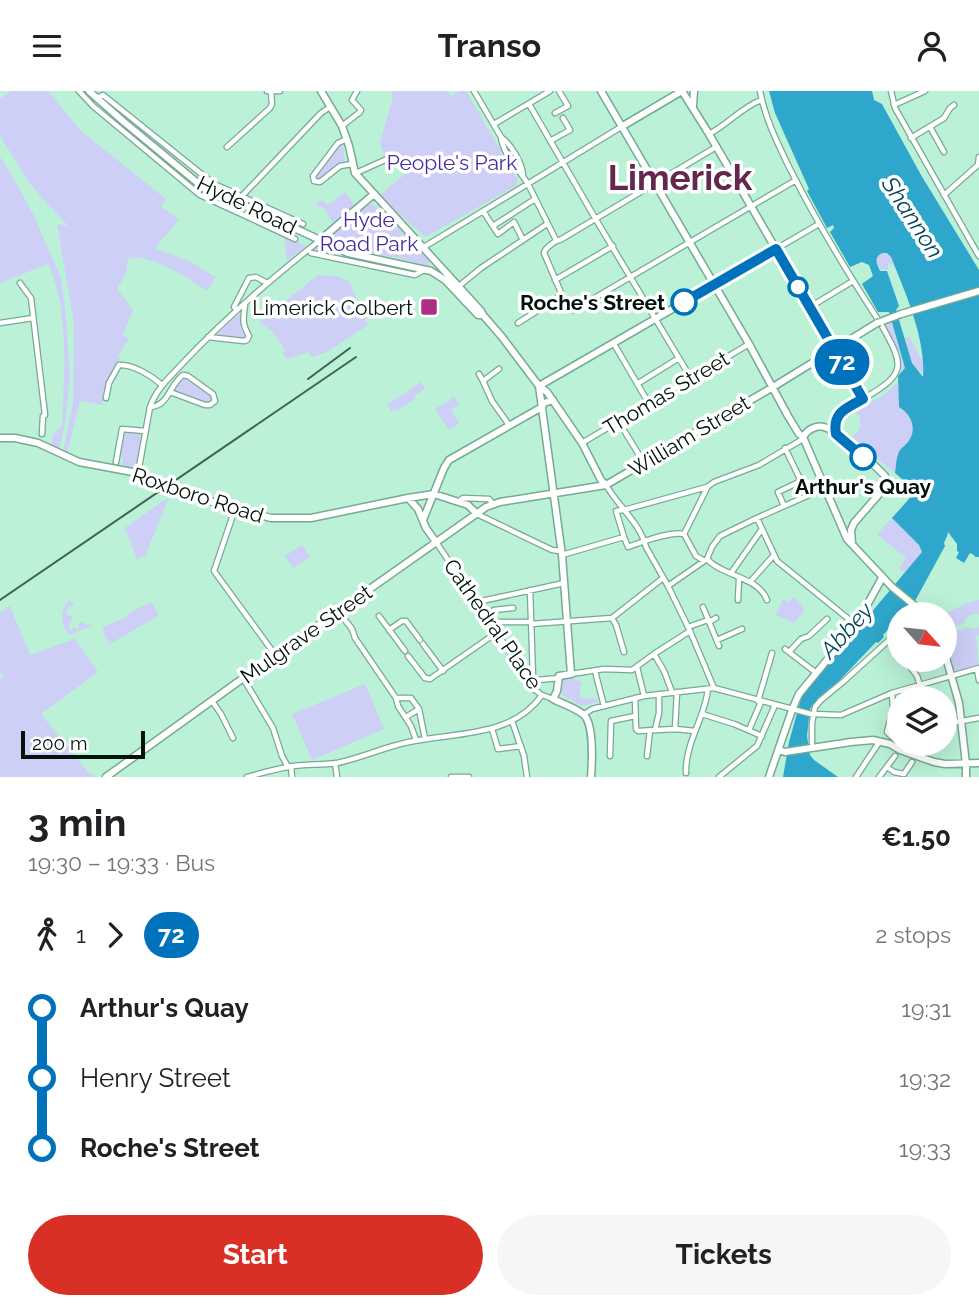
<!DOCTYPE html>
<meta charset="utf-8">
<style>
body{margin:0;font-family:Raleway,sans-serif;background:#f6f6f6;color:#202124;height:100vh;display:flex;flex-direction:column;font-size:26px;white-space:nowrap}
*{box-sizing:border-box;margin:0}
p{font-size:23px;color:#757577}
.icon{flex:none;width:38px;height:38px;fill:none;stroke:currentColor;stroke-width:2;stroke-linecap:round;stroke-linejoin:round}
.map{position:relative;height:686px;overflow:hidden}
.panel{display:flex;flex-direction:column;background:#fff;flex:1}
.panel>*{flex:none}
.badge{padding:0 14px;border-radius:23px;font-size:24px;line-height:46px}
.needle{width:46px;rotate:117deg}
.buttons{position:absolute;left:887px;top:511px;display:grid;gap:14px}
.buttons a{display:grid;place-items:center;width:70px;height:70px;border-radius:50%;background:#fff;box-shadow:0 7px 28px #0002;font-size:35px}
.scale{position:absolute;left:21px;bottom:18px;width:124px;box-sizing:border-box;padding-left:7px;border:4px solid #01130b;border-top:0;font-size:19px;line-height:24px;white-space:nowrap;color:#01130b;-webkit-text-stroke:5px #fff;paint-order:stroke}
.map>.badge{position:absolute;translate:-50% -50%;box-shadow:0 0 0 4px #fff}
.legs{display:flex;align-items:center;gap:10px;height:77px;padding:0 28px;font-size:23px}
.legs p{margin-inline-start:auto}
.head{display:flex;align-items:center;justify-content:space-between;height:119px;padding:0 28px}
h1{font-size:38px;font-weight:700;line-height:52px}
.button{display:flex;gap:14px;margin-top:auto;padding:14px 28px}
.button a{flex:1;height:80px;border-radius:42px;background:#d93025;color:#fff;font-size:28px;font-weight:700;line-height:80px;text-align:center}
.button a+a{background:#f6f6f6;color:#202124}
ul{padding:0 28px;list-style:none}
li{display:flex;align-items:center;gap:24px;height:70px;font-size:26px}
li i{display:grid;place-items:center;width:10px;height:100%;margin:0 9px;background:currentColor}
li i::after{content:'';width:18px;height:18px;margin:-9px;border:5px solid;border-radius:50%;background:#fff}
li p{margin-inline-start:auto}
li:first-child i{background:linear-gradient(#0000 50%,currentColor 0)}
li:last-child i{background:linear-gradient(currentColor 50%,#0000 0)}
header{display:flex;justify-content:space-between;align-items:center;height:91px;padding:0 28px;background:#fff;font-size:32px;font-weight:700}
.map>svg:first-child{display:block}
</style>
<header><svg class="icon" aria-label="menu" viewBox="0 0 24 24"><path d="M4 6h16M4 12h16M4 18h16"/></svg>Transo<svg class="icon" aria-label="person" viewBox="0 0 24 24"><circle cx="12" cy="8" r="4"/><path d="M4 21q1-7 8-7t8 7"/></svg></header>
<div class="map">
<svg width="979" height="686" viewBox="0 0 979 686">
<rect width="100%" height="100%" fill="#baf1d7"/>
<!-- green -->
<path fill="#cecff6" d="M11 0H48L81 40 166 108 161 115 179 129 155 157 189 170 216 186 207 200C190 188 148 161 128 168L126 182 117 198 133 219 123 244 129 247 118 265 120 268 109 288 106 301 103 303V314L80 310 67 362 63 360 73 312 74 232 57 133 68 135 30 93 0 45V8Z
M393 0H447L451 5 460 0H466L518 89 516 95 427 145H424L379 105 405 83 384 63 380 52 393 6 391 2Z
M103 6 177 67 178 70 176 71 130 32Z
M343 53 345 72 338 74 321 89H318L316 86C320 75 332 58 343 53Z
M0 66 9 79 33 123 61 187 66 225 70 286 65 333 59 358 52 355V345L62 335C64 285 70 219 48 173L0 192Z
M345 101 354 114 333 132 324 117 315 114 322 109 327 114Z
M373 113 413 151 416 149 430 166 429 174H426L393 166 359 161 329 150 328 148 329 145C341 136 357 116 373 113Z
M284 144 306 155 287 170Z
M318 155H323L347 164 379 172V174L339 165V163L331 160 329 165 313 158Z
M882 162C891 161 892 169 895 176L890 172 888 173V178L881 179 876 170 879 164Z
M318 184 336 185 349 190 368 234 327 261 311 266 309 261 287 268 282 263 285 259 273 241 259 231Z
M240 222 242 223 241 239 246 244 244 248 219 245 217 242Z
M891 230 905 277 898 285C902 263 895 252 883 234Z
M910 246C912 254 918 259 920 267H922L924 279 922 282C910 275 909 260 905 247Z
M182 286 187 287 211 305V310L207 311 173 300Z
M421 291 425 298 415 304 416 307 397 320 395 318 390 321 391 319 387 314Z
M898 291 899 315C911 323 918 338 909 351 906 354 902 356 900 359 896 365 896 376 895 382L851 346C860 342 862 333 859 324L855 321 885 303Z
M454 306 459 313 451 319 459 332 449 339 435 318Z
M126 340 140 342 141 344 136 375 134 379 122 376 123 367 119 364 124 341Z
M169 406 148 458 147 464 137 468 125 437Z
M892 427 919 454 922 461 906 482 899 477 906 467 877 443Z
M302 454 310 466 293 477 285 465Z
M793 506 803 516 804 520 794 532 776 524 781 512 784 508 788 511Z
M979 509V523C972 522 966 525 964 532L945 539V523H943L970 511Z
M69 510 74 513 73 516 68 515 66 523 73 526 68 537 72 539 73 536 78 538 80 531 92 535 69 544C61 534 59 519 69 510Z
M151 511 158 521V525L110 553 103 541 104 535 123 528 134 519Z
M10 515 30 564 75 548 98 581 41 623 87 680 95 686H0V588L3 587 0 579V521Z
M965 536 972 538 979 536V544L976 545 979 575 959 580 953 578 945 544 960 538 962 541 963 538Z
M562 586H570L582 591 579 606 588 608 597 607 598 611 582 615 562 604 560 590Z
M365 593 384 638 312 669 292 623Z"/>
<!-- water -->
<path fill="#2fa7cc" fill-rule="evenodd" d="M769 0H872L874 9 882 13 921 84 979 179V466H975L974 464 970 462 964 472 956 467 959 461 957 460V453L948 441 947 445 944 452 945 455 915 510 903 523H900L899 527 883 544 884 546 878 552 876 551 839 590 818 607 810 618 807 645 810 664 814 669 838 686H783L789 651 802 604 922 461 919 454 892 427 916 400 895 382C896 376 896 365 900 359 902 356 906 354 908 351 918 338 911 323 899 316L898 285 905 277 889 221H878L862 193 873 185 869 174 862 171 850 176 830 141 834 137 833 134 827 137 807 100 809 98 775 22ZM882 162H887L891 166C905 201 926 248 923 286L912 272 896 219 899 215 887 180H880C877 173 873 167 882 162Z"/>
<g fill="none" stroke-linecap="round" stroke-linejoin="round">
<defs>
<path id="street" d="M79 0 93 15 200 104 248 126
M267 0H280
M474 0 501 46C503 64 519 78 528 93L556 149
M760 0C765 27 777 51 789 76 815 128 845 178 877 227
M891 0 895 17 979 165
M99 6 103 4 214 93 303 133
M529 13 595 127 677 264 688 282 687 288
M894 14 925 0
M555 22 568 15 559 0
M494 33 550 0
M342 35 360 21 361 19 352 9 357 0
M930 36 944 61
M709 43C728 33 741 17 761 9
M501 46C511 53 522 72 523 84
M911 47 944 27 950 17 954 14
M347 48 338 52 313 85 314 90 320 91 340 75 352 73
M550 50 570 39 563 27
M227 56 270 17 272 13 271 1
M716 56 560 149C556 149 545 157 544 162L562 204 571 219H574L796 89
M356 82 387 68
M944 104 978 74 979 66
M240 113 242 105 321 22 330 16
M251 118 248 126 295 148
M483 120 498 143 514 131 523 149
M493 135 535 108
M424 156 621 36
M776 158 819 133
M311 162 415 184 424 179
M555 189 613 155
M20 192 31 207 45 324 43 325 42 343
M459 195 481 177 547 133
M810 216 853 190
M237 219 234 216 249 187 256 186 267 192
M0 232 33 227
M518 232 562 204
M208 246 244 250 247 249 249 245C242 233 243 228 245 214
M614 253 648 311
M499 278 483 290 492 310 509 334
M479 283 483 290
M637 293 679 267
M106 307 109 292 119 274C133 273 152 285 162 294
M863 308C906 283 905 276 882 235
M150 316C169 315 169 294 183 284L188 285 213 303 215 310 210 314H205L170 301
M625 341 644 372
M582 352 749 253
M116 371 122 338 145 340
M138 382 150 316C156 298 170 286 182 273 224 228 271 188 319 150
M606 394C618 415 640 432 646 456L668 495 690 540 714 597
M459 410 463 407 489 408 493 413
M784 415 778 401 799 391 800 388 785 357
M235 418 214 480 276 565
M623 419 616 420 624 446
M624 419 707 396 714 391 759 374 803 348
M477 423 552 459 561 460
M757 427 777 470 856 534
M684 443 707 397
M684 443 696 465 703 469
M436 451 535 599 542 604 553 608
M562 464 624 446 628 456C642 451 670 440 684 443
M707 468C722 485 759 486 767 509
M731 482 762 438
M750 491 774 464
M668 495 707 468 712 456 720 445 757 427 825 397
M530 499 533 586 537 589 559 587
M738 509 739 488
M477 511 564 492
M703 516 719 555
M338 520 352 538 355 547 396 607 398 615 411 635 416 649
M379 525 405 560
M485 525 494 519 513 517
M612 527 616 534 624 561
M490 531H531
M709 531 716 527
M531 533 612 527 663 487
M688 536 708 529
M389 539 402 530H406L420 549
M717 549 742 538
M889 549 900 562
M423 553 443 580
M785 558 815 581
M790 560 801 548 809 545 827 528
M654 563 664 580 672 601
M408 565 425 587 430 588 496 542
M905 569 917 585 924 607
M637 576 644 605
M977 578 979 589
M595 580 604 615
M571 583 604 578 632 579 654 563 690 540
M243 587 273 637 282 665 288 676
M892 602 893 618 887 641 892 646 900 645
M396 607H411L419 618
M635 607 636 638 638 640 675 638 695 640
M212 610 221 623 233 647
M758 610 772 562
M702 623 734 633 762 645
M583 624 592 618 644 605 714 597 811 623 841 624 892 602 979 577
M406 626 419 618 425 648
M512 630 524 665 527 686
M945 633 979 627
M492 638 498 658 521 655
M675 638 677 601
M655 639 659 622V603
M749 639 761 611
M812 652V632L815 616 821 609 844 590 900 539
M900 659 905 653
M610 665 611 630 635 625
M647 665 650 639
M335 672 337 686
M291 675 292 686
M887 676 894 681 904 683 912 671
M686 682C685 652 705 627 708 598
M247 686C262 682 278 677 294 675 308 673 323 674 337 672 361 667 384 656 409 651 454 641 512 647 542 604
M451 686H469
M719 686 757 655 775 614
M856 686 878 653
M879 686 895 665"/>
<path id="secondary" d="M89 0 124 31 205 98 264 123 348 162 431 180 445 189 478 224H483
M321 0 342 35 349 55 355 82 481 220 483 224 502 246 539 295 547 301 582 352 601 389 606 394
M601 0 749 253 788 325 799 343 803 346 847 448 892 496 925 523
M682 0 709 43 863 308C847 317 832 321 836 343
M693 15 694 0
M621 36 682 0
M319 150 374 103
M880 231 901 223 979 200
M539 295 562 464 571 583 559 585 557 600 553 608C563 613 576 617 584 624 594 634 592 672 591 686
M539 295 776 158
M803 346C808 338 817 333 827 337 837 341 877 376 885 385L886 395 854 432 851 439 852 452
M0 347H15L38 352 79 371 138 382 159 392
M171 398 194 406 271 427H311L408 407 434 403 468 414 477 423
M408 407 418 418 426 437 436 451
M423 429 444 377 449 369 542 316 544 312 553 309
M945 563 959 612 966 673V686
M779 659 785 661 851 651 873 649 890 653 900 659 934 671 945 673 979 672
M106 686 235 593 486 416 500 411 606 394 773 296 877 232
M769 686 792 619 799 603 856 534 882 487"/>
</defs>
<!-- street casing -->
<use href="#street" stroke="#76aa92" stroke-width="7"/>
<!-- secondary casing -->
<use href="#secondary" stroke="#76aa92" stroke-width="9"/>
<!-- street -->
<use href="#street" stroke="#fff" stroke-width="4.5"/>
<!-- secondary -->
<use href="#secondary" stroke="#fff" stroke-width="6"/>
<!-- rail -->
<path stroke="#426153" stroke-width="2" d="M308 288 350 257
M0 509 356 266"/>
<defs>
<path id="secondary-bridge" d="M877 232 880 231
M159 392 171 398"/>
</defs>
<!-- secondary-bridge casing -->
<use href="#secondary-bridge" stroke="#76aa92" stroke-width="9" stroke-linecap="butt"/>
<!-- secondary-bridge -->
<use href="#secondary-bridge" stroke="#fff" stroke-width="6"/>
</g>
<g fill="none" stroke-linecap="round" stroke-linejoin="round">
<defs>
<path id="line-1" d="M684 211 776 158 863 308C847 317 832 321 836 343L863 366"/>
</defs>
<!-- line-1 casing -->
<use href="#line-1" stroke="#fff" stroke-width="16"/>
<!-- line-1 -->
<use href="#line-1" stroke="#0072bc" stroke-width="10"/>
</g>
<!-- markers -->
<g fill="#fff" stroke="#0072bc" stroke-width="3.5">
<circle cx="798" cy="196" r="9"/>
<circle cx="684" cy="211" r="12"/>
<circle cx="863" cy="366" r="12"/>
</g>
<rect fill="#ac3184" stroke="#fff" stroke-width="2.5" x="420" y="207" width="18" height="18" rx="3.5"/>
<g text-anchor="middle" dominant-baseline="central" stroke-width="7" stroke-linejoin="round" paint-order="stroke">
<!-- park labels -->
<g font-size="21" fill="#422d9f" stroke="#fff">
<text x="452" y="71">People's Park</text>
<text x="369" y="128">Hyde<tspan x="369" dy="24">Road Park</tspan></text>
</g>
<!-- street labels -->
<g font-size="21" fill="#01130b" stroke="#fff">
<text transform="translate(247 114) rotate(26)">Hyde Road</text>
<text transform="translate(666 302) rotate(-31)">Thomas Street</text>
<text transform="translate(689 345) rotate(-31)">William Street</text>
<text transform="translate(198 404) rotate(18)">Roxboro Road</text>
<text transform="translate(493 533) rotate(55)">Cathedral Place</text>
<text transform="translate(306 543) rotate(-35)">Mulgrave Street</text>
</g>
<!-- stop labels -->
<g font-size="21" font-weight="bold" fill="#01130b" stroke="#fff" text-anchor="end">
<text x="665" y="211">Roche's Street</text>
<text x="863" y="395" text-anchor="middle">Arthur's Quay</text>
</g>
<!-- poi labels -->
<g font-size="21" fill="#01130b" stroke="#fff" text-anchor="end">
<text x="413" y="216">Limerick Colbert</text>
</g>
<!-- water labels -->
<g font-size="23" font-style="italic" fill="#02485c" stroke="#fff">
<text transform="translate(913 126) rotate(57)">Shannon</text>
<text transform="translate(846 539) rotate(-48)">Abbey</text>
</g>
<!-- town labels -->
<g font-size="35" font-weight="bold" fill="#64284e" stroke="#fff">
<text x="680" y="86">Limerick</text>
</g>
</g>
</svg>
<div class="buttons">
<a><svg class="needle" viewBox="-14 -14 28 28"><path d="M0-13l5 13h-10z" fill="#e53935"/><path d="M0 13l5-13h-10z" fill="#757577"/></svg></a>
<a><svg class="icon" aria-label="layers" viewBox="0 0 24 24"><path d="M12 4l9 5-9 5-9-5zM3 14l9 5 9-5"/></svg></a>
</div>
<div class="scale">200 m</div>
<b class="badge" style="left:842px;top:271px;background:#0072bc;color:#fff">72</b>
</div>
<section class="panel">
<div class="head"><div><h1>3 min</h1><p>19:30 – 19:33 · Bus</p></div><b>€1.50</b></div>
<div class="legs"><svg class="icon" aria-label="walk" viewBox="0 0 24 24"><circle cx="13" cy="4" r="2"/><path d="M13 8l-2 6 4 7M11 14l-3 7M7 12l3-4h3l4 4"/></svg>1<svg class="icon" aria-label="forward" viewBox="0 0 24 24"><path d="M9 5l7 7-7 7"/></svg><b class="badge" style="background:#0072bc;color:#fff">72</b><p>2 stops</p></div>
<ul>
<li><i style="color:#0072bc"></i><b>Arthur's Quay</b><p>19:31</p></li>
<li><i style="color:#0072bc"></i><span>Henry Street</span><p>19:32</p></li>
<li><i style="color:#0072bc"></i><b>Roche's Street</b><p>19:33</p></li>
</ul>
<div class="button"><a>Start</a><a>Tickets</a></div>
</section>
